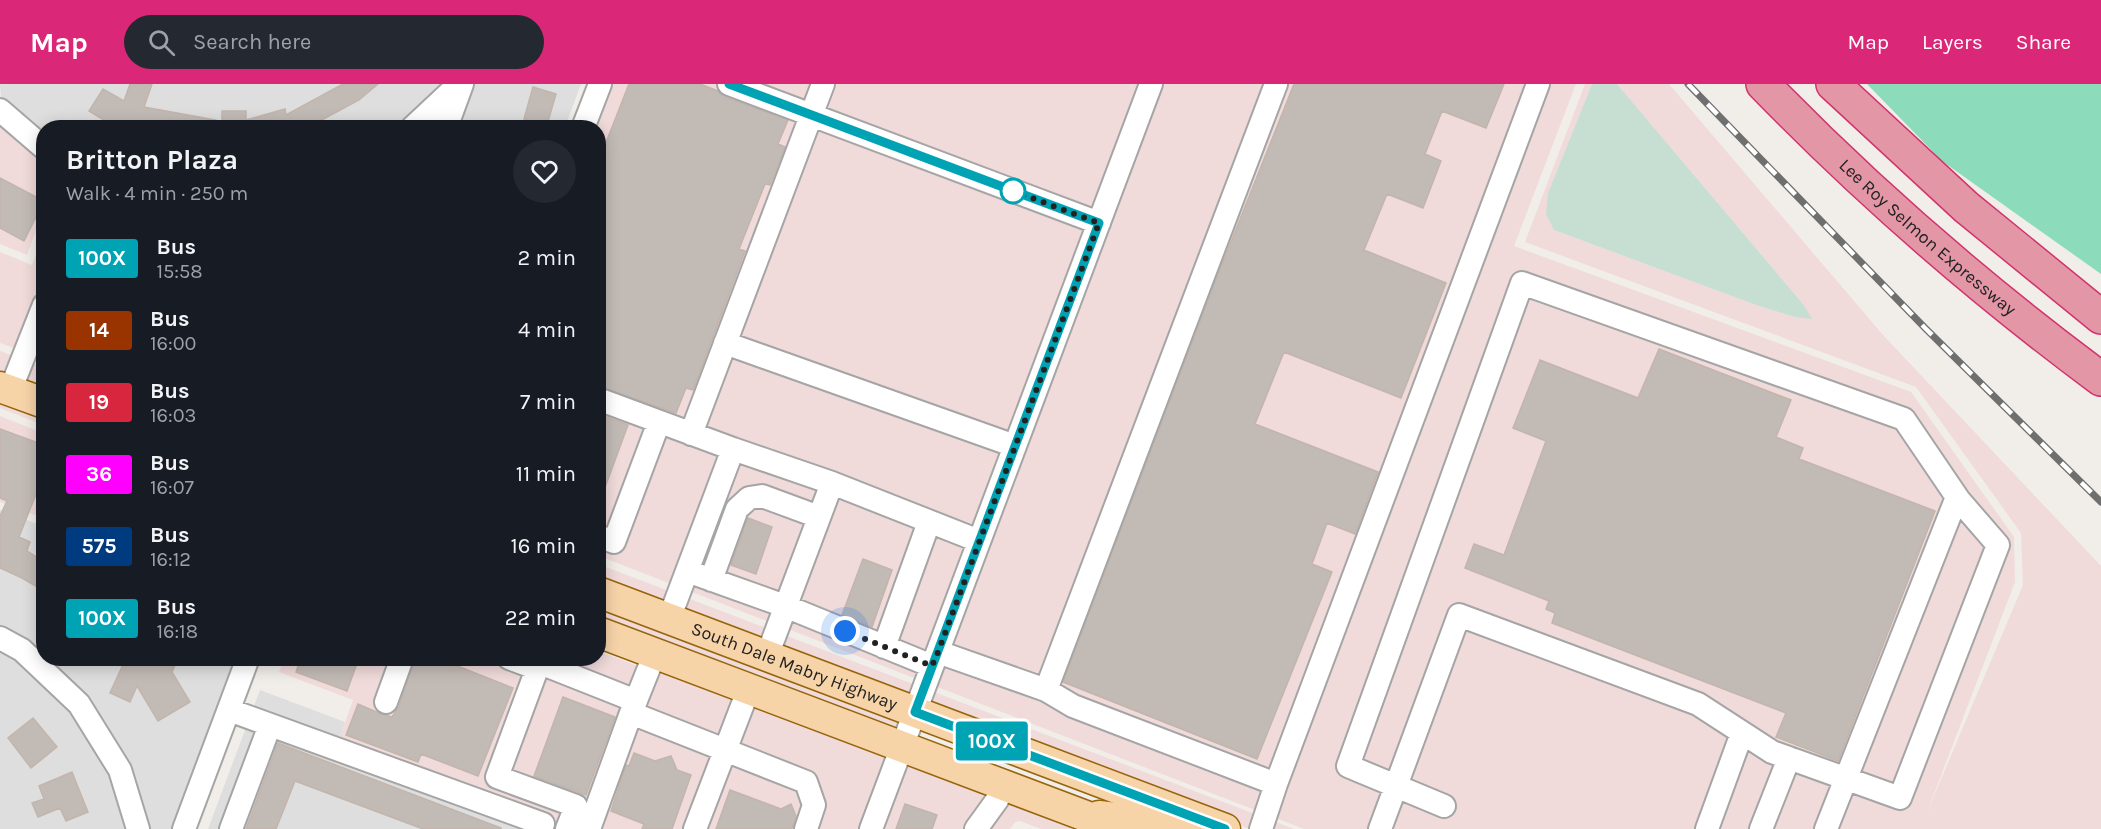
<!DOCTYPE html>
<meta charset="utf-8">
<style>
body{margin:0;font-family:Karla,sans-serif;background:#242831;color:#f1f3f6;height:100vh;display:flex;flex-direction:column;font-size:22px;white-space:nowrap}
*{box-sizing:border-box;margin:0}
p{font-size:20px;color:#9ea1a6}
.icon{flex:none;width:33px;height:33px;fill:none;stroke:currentColor;stroke-width:2;stroke-linecap:round;stroke-linejoin:round}
.map{position:relative;flex:1;overflow:hidden}
.drawer{position:absolute;left:36px;top:36px;width:570px;height:546px;display:flex;flex-direction:column;background:#171b24;border-radius:24px;box-shadow:0 3px 15px #0003}
.drawer>*{flex:none}
.badge{padding:0 12px;border-radius:4px;font-size:21px;line-height:39px}
.you{position:absolute;width:30px;height:30px;margin:-15px;border:4px solid #fff;border-radius:50%;background:#1a73e8;box-shadow:0 0 0 9px #1a73e833}
.map>.badge{position:absolute;translate:-50% -50%;box-shadow:0 0 0 3px #fff}
.round{display:grid;place-items:center;flex:none;width:63px;height:63px;border-radius:32px;background:#242831}
.headline{display:flex;align-items:center;justify-content:space-between;height:102px;padding:0 30px}
h1{font-size:28px;font-weight:700;line-height:45px}
ul{padding:0;list-style:none}
li{display:flex;align-items:center;gap:18px;height:72px;padding:0 30px}
li div{flex:1}
li b{display:block;font-size:22px}
li em{font-style:normal}
li .badge{min-width:66px;font-weight:700;text-align:center}
header{display:flex;align-items:center;gap:36px;box-sizing:border-box;height:84px;padding:0 30px;background:#db2777;color:#fff}
header strong{font-size:28px}
nav{display:flex;gap:33px;margin-inline-start:auto;font-size:21px}
.search{width:420px;height:54px;background:#242831;display:flex;align-items:center;gap:15px;box-sizing:border-box;padding:0 21px;border-radius:33px;color:#9ea1a6;font-size:22px}
.map>svg:first-child{display:block}
</style>
<header>
<strong>Map</strong>
<div class="search"><svg class="icon" aria-label="search" viewBox="0 0 24 24"><circle cx="10" cy="10" r="6"/><path d="M15 15l6 6"/></svg>Search here</div>
<nav><a>Map</a><a>Layers</a><a>Share</a></nav>
</header>
<div class="map">
<svg width="2101" height="745" viewBox="0 0 2101 745">
<rect width="100%" height="100%" fill="#f1eee9"/>
<!-- residential -->
<path fill="#dfdede" d="M0 0H445L396 43 44 44 43 52 1 14Z
M473 0H581L565 43 457 44Z
M0 426 35 439 43 438V574L0 545Z
M0 565 16 574 71 625 110 688 128 745H0Z
M44 575H237L173 745H148Z
M260 606 345 638 340 653 558 736 554 745H208Z"/>
<!-- commercial -->
<path fill="#f0dada" d="M591 0H1576L1514 162 1911 308 2014 453 2015 498 1926 731 2023 501 2021 449 1916 303 1525 158 1585 0H1592L1548 109 1554 146 1756 221 1795 233 1803 220 1617 0H1669L1883 251 2101 482V745H1304L599 472 598 44H574Z
M0 38 43 74V129L41 132 27 171 0 160Z
M43 150V275L0 259V168L32 181Z
M0 267 43 283V309L0 293Z
M0 312 43 328V341L0 324Z
M0 332 43 349V418L38 432 0 418Z
M598 480 1294 745H1250L599 498Z
M598 518 902 633 896 650 599 538Z
M599 567 640 583 590 716 571 708 558 736 340 653 353 616 279 588 284 575 598 574Z
M647 579 889 667 860 745H564L589 724Z
M908 675 1095 745H1041L1020 737 1015 738 1010 745H882Z"/>
<!-- wetland -->
<path fill="#c7ded3" d="M1592 0H1617L1803 220 1812 235 1795 233 1756 221 1554 146 1546 130 1548 109Z"/>
<!-- pitch -->
<path fill="#8cdbba" d="M1867 0H2101V190L1942 77Z"/>
<!-- building -->
<path fill="#c2bab5" stroke="#c2b5ac" stroke-width="1.5" d="M130 0H152L144 23 216 36 215 44H117L89 27 103 5 124 17Z
M343 0H378L359 16 307 44H222V27H246V36L285 25 286 31Z
M629 0H700L718 7 724 13 788 36 778 60 785 63 770 101 765 100 739 165 745 167 693 306 686 304 676 329 598 302V79Z
M1294 0H1504L1486 44 1442 27 1425 70 1441 77 1423 124 1387 110 1364 166 1446 199 1401 314 1284 268 1255 340 1378 388 1355 450 1327 439 1312 480 1332 488 1257 675 1063 598 1219 188Z
M533 3 556 10 547 41 524 35Z
M0 94 44 117 24 157 0 144Z
M1659 265 1791 316 1776 353 1803 364 1799 375 1935 427 1838 677 1776 653 1786 629 1552 539 1555 529 1546 525 1549 517 1465 484 1474 460 1504 471 1546 357 1513 344 1540 276 1638 314Z
M598 330 628 341 600 417H598Z
M0 345 44 361V390L19 453 30 458 27 467 44 478V507L22 494 0 484V432L7 417 0 414Z
M748 434 772 443 756 490 731 481Z
M863 475 892 486 872 543 842 531Z
M126 574H178L172 588 190 618 158 637 137 602 130 618 110 609Z
M301 574H359L347 607 296 588Z
M415 574H458L455 581 513 604 478 692 421 670 418 678 346 651 358 620 381 630 392 633 399 623Z
M563 613 615 633 586 711 534 692Z
M33 634 57 663 31 684 8 654Z
M278 659 501 744V745H423L295 697 276 745H246Z
M634 669 655 677 671 672 677 686 691 691 672 745H642L644 740 611 727 626 681 629 682Z
M72 688 88 728 66 737 60 724 38 733 32 719 44 715 39 702Z
M730 706 781 725 791 720 796 732 793 743 791 745H716Z
M905 720 937 731 932 745H896Z"/>
<g fill="none" stroke-linecap="round" stroke-linejoin="round">
<defs>
<path id="minor" d="M729 0 1099 139
M0 26 44 64
M412 44 459 0
M446 44 462 0
M583 44 600 0
M1522 199 1904 335 1959 416 1998 461 1900 714 1772 668 1698 620 1459 531 1396 702 1348 682Z
M725 259 1015 362
M10 307 44 221
M598 315 733 365 832 399 979 457
M691 350 823 0
M598 452 614 458 659 338
M687 487 785 522 932 582
M711 496 737 425 749 414 762 412 819 433
M669 535 733 365
M0 554 22 566 79 620 120 686 138 745
M884 563 929 438
M938 568 1046 606 1276 0
M655 569 631 629 806 698 814 721 806 745
M767 572 832 399
M509 574 538 585
M541 574 497 693 576 722 567 745
M540 579 636 617
M1046 606 1073 622 1276 700 1538 0
M386 618 402 574
M229 626 543 740 541 745
M184 745 248 574
M231 745 270 641
M589 745 631 629
M695 745 749 604
M871 745 1151 0
M976 745 997 716 1004 701
M1261 745 1276 700
M1380 745 1396 702 1444 722
M1707 745 1742 649
M1761 745 1789 674
M1826 745 1957 413"/>
<g id="major">
<path d="M0 303 44 319"/>
<path id="s1" d="M598 508 1225 745"/>
<path d="M598 548 1120 745"/>
<path d="M1099 732 1156 739 1172 745"/>
</g>
<g id="highway">
<path id="s2" d="M1763 0C1867 107 1981 206 2101 295"/>
<path d="M1833 0 1966 123 2101 233"/>
</g>
</defs>
<!-- minor casing -->
<use href="#minor" stroke="#a5a5a5" stroke-width="26"/>
<!-- major casing -->
<use href="#major" stroke="#966409" stroke-width="33"/>
<!-- highway casing -->
<use href="#highway" stroke="#d2336d" stroke-width="36"/>
<!-- minor -->
<use href="#minor" stroke="#fff" stroke-width="22"/>
<!-- major -->
<use href="#major" stroke="#f7d3a8" stroke-width="30"/>
<!-- highway -->
<use href="#highway" stroke="#e396a6" stroke-width="33"/>
<defs>
<path id="rail" d="M1688 0 1926 245 2101 418"/>
</defs>
<!-- rail casing -->
<use href="#rail" stroke="#6f6f6f" stroke-width="7"/>
<!-- rail -->
<use href="#rail" stroke="#fff" stroke-width="4.5" stroke-dasharray="14" stroke-linecap="butt"/>
</g>
<g fill="none" stroke-linecap="round" stroke-linejoin="round">
<defs>
<path id="line" d="M729 0 1099 139 915 628 1225 745"/>
</defs>
<!-- line casing -->
<use href="#line" stroke="#fff" stroke-width="14"/>
<!-- line -->
<use href="#line" stroke="#00a3b4" stroke-width="9"/>
<!-- walk -->
<path stroke="#212121" stroke-width="6" stroke-dasharray="0 10.8" d="M845 547 932 582 938 568 1099 139 1013 107"/>
</g>
<!-- markers -->
<circle fill="#fff" stroke="#00a3b4" stroke-width="3" cx="1013" cy="107" r="12"/>
<g text-anchor="middle" dominant-baseline="central" stroke-width="6" stroke-linejoin="round" paint-order="stroke">
<!-- street labels -->
<g font-size="18" fill="#212121" stroke="#fff">
<text stroke="none"><textPath href="#s2" startOffset="225">Lee Roy Selmon Expressway</textPath></text>
<text stroke="none"><textPath href="#s1" startOffset="210">South Dale Mabry Highway</textPath></text>
</g>
</g>
</svg>
<div class="you" style="left:845px;top:547px"></div>
<b class="badge" style="left:992px;top:657px;background:#00a3b4;color:#fff">100X</b>
<section class="drawer">
<div class="headline"><div><h1>Britton Plaza</h1><p>Walk · 4 min · 250 m</p></div><a class="round"><svg class="icon" aria-label="heart" viewBox="0 0 24 24"><path d="M12 20l-8-8c-3-5 5-10 8-4 3-6 11-1 8 4z"/></svg></a></div>
<ul>
<li><span class="badge" style="background:#00a3b4;color:#fff">100X</span><div><b>Bus</b><p>15:58</p></div><em>2 min</em></li>
<li><span class="badge" style="background:#930;color:#fff">14</span><div><b>Bus</b><p>16:00</p></div><em>4 min</em></li>
<li><span class="badge" style="background:#d7263d;color:#fff">19</span><div><b>Bus</b><p>16:03</p></div><em>7 min</em></li>
<li><span class="badge" style="background:#f0f;color:#fff">36</span><div><b>Bus</b><p>16:07</p></div><em>11 min</em></li>
<li><span class="badge" style="background:#003b80;color:#fff">575</span><div><b>Bus</b><p>16:12</p></div><em>16 min</em></li>
<li><span class="badge" style="background:#00a3b4;color:#fff">100X</span><div><b>Bus</b><p>16:18</p></div><em>22 min</em></li>
</ul>
</section>
</div>
